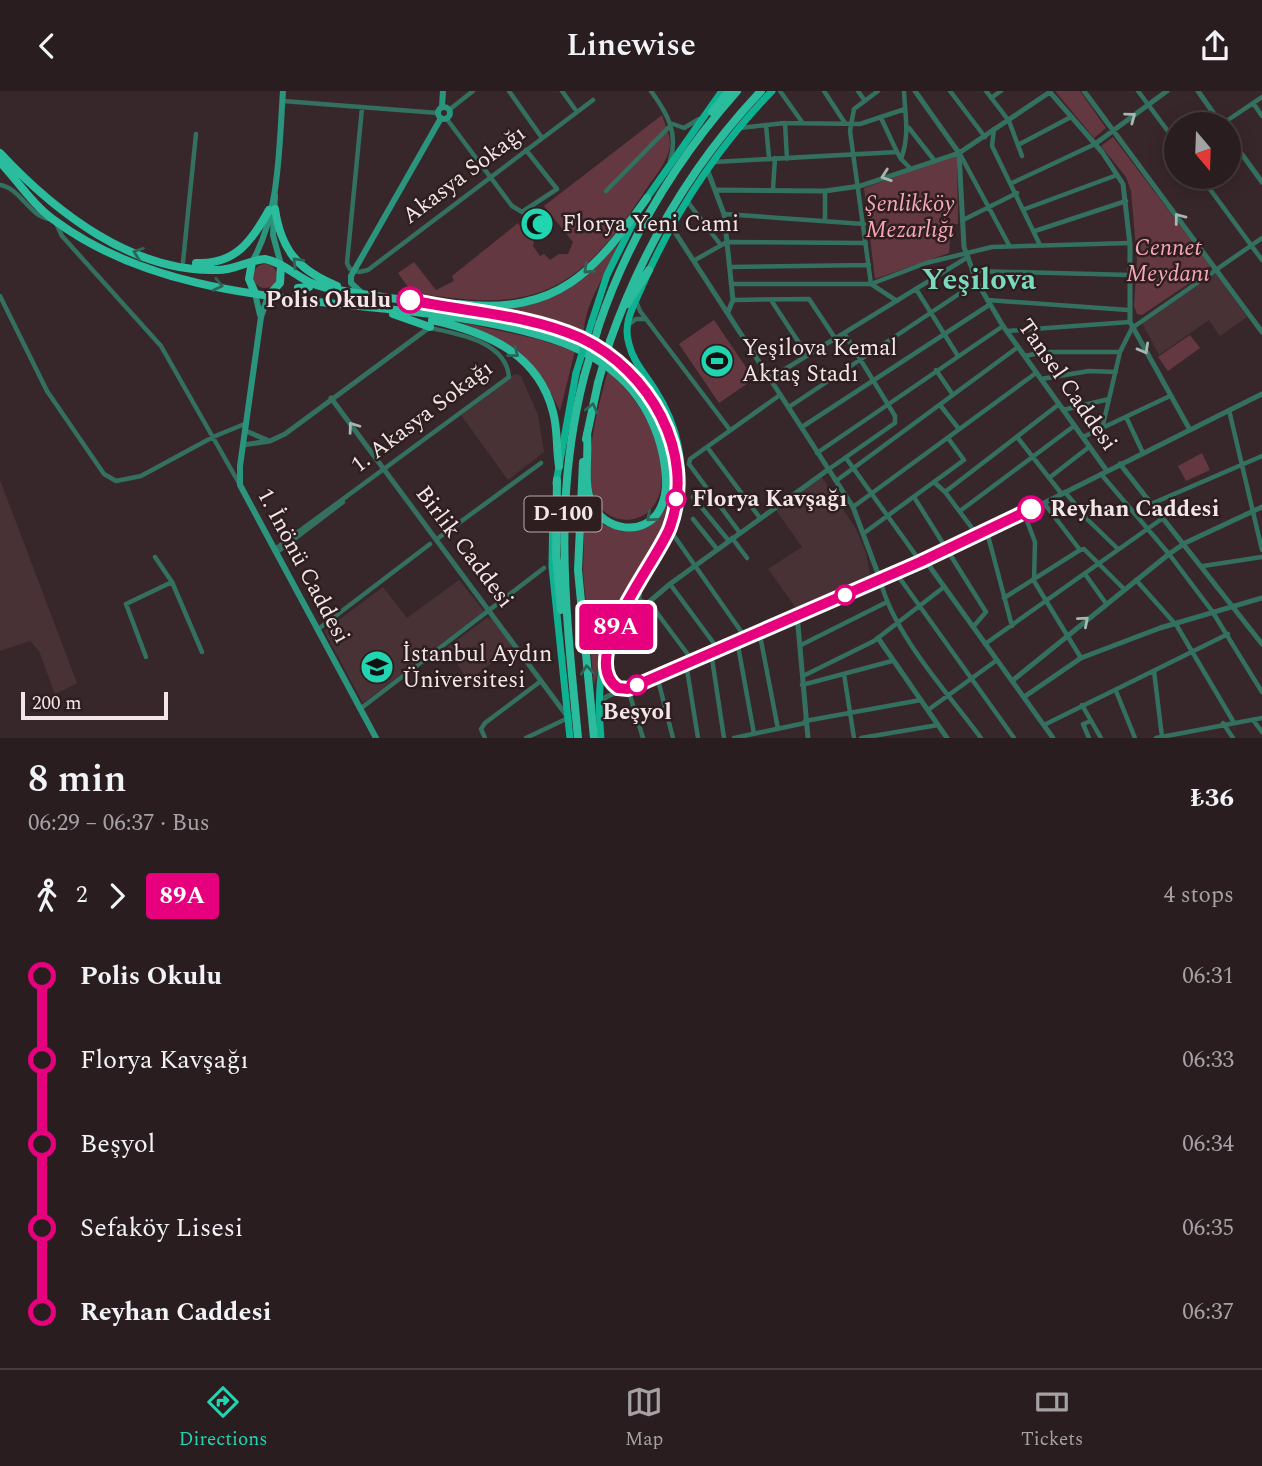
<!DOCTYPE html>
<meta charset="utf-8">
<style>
body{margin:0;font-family:Spectral,serif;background:#322629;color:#f1f3f6;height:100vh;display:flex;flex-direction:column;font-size:26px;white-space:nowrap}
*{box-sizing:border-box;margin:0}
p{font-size:23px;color:#a5a2a5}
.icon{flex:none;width:38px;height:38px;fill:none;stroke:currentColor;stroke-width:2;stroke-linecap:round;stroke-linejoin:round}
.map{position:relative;height:647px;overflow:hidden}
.drawer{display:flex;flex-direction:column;background:#2a1d20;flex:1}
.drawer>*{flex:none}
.badge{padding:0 14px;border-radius:5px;font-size:24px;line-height:46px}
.needle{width:46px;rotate:161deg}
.fabs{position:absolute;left:1164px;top:21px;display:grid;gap:14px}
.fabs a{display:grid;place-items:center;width:77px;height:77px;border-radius:50%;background:#2a1d20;box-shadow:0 4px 18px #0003,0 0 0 2px #463b3e;font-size:35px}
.scale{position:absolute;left:21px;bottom:18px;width:147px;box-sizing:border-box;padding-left:7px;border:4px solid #f2e6e8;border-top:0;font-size:19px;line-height:24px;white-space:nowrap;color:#f2e6e8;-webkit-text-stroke:5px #2e1e20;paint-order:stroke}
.map>.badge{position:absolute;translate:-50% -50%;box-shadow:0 0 0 4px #fff}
.legs{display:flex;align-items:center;gap:10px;height:77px;padding:0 28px;font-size:23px}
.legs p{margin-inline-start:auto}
.summary{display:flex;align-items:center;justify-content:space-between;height:119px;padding:0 28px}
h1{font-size:38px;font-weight:600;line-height:52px}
ul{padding:0 28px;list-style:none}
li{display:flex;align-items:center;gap:24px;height:84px;font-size:26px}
li i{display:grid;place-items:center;width:10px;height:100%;margin:0 9px;background:currentColor}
li i::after{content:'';width:18px;height:18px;margin:-9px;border:5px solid;border-radius:50%;background:#2a1d20}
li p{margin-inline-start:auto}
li:first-child i{background:linear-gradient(#0000 50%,currentColor 0)}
li:last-child i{background:linear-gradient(currentColor 50%,#0000 0)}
header{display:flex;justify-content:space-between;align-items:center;height:91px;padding:0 28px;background:#2a1d20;font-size:32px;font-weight:600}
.menu{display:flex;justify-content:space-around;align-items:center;height:98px;border-top:2px solid #463b3e;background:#2a1d20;font-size:19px;color:#a5a2a5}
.menu a{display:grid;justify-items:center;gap:4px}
.menu .on{color:#20d5b0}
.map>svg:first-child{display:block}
</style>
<header><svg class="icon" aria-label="back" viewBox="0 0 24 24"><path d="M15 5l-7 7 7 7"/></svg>Linewise<svg class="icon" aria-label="share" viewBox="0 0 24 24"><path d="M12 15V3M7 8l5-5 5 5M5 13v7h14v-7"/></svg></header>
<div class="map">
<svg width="1262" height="647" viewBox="0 0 1262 647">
<rect width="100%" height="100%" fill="#38272a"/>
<!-- built -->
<path fill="#483236" d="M1214 180 1247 226 1220 245 1209 229 1159 264 1142 232Z
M515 283 521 285 538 324 544 361 508 389 461 324Z
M822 386 856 438 866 462 870 484 796 517 768 478 802 456 776 419Z
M0 389 77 592 55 603 39 560 30 550 0 560Z
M459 489 484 520 363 612 324 540 383 496 407 527Z
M487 527 494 530 513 557 468 589 446 557Z"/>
<!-- green -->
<path fill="#643841" d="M1055 0H1080L1106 37 1094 47Z
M662 24C665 33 671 46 670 55 668 70 655 85 647 97 618 141 584 190 531 204 489 215 444 206 402 200L408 196 398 182 414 171 436 199 454 190 452 185 518 132 534 151 533 155 540 165 544 163 550 169 559 163H568L573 151 544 115Z
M1113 46 1210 174 1209 179 1142 224 1137 223 1134 215 1137 168 1131 100 1126 86 1101 55Z
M957 63 958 133H951L949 162 875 188 864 97Z
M618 152C608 182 584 212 584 242L499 218C556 210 580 195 618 152Z
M253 185a12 12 0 1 1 24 0a12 12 0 1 1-24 0Z
M714 229 754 288 719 312 679 253Z
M460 231 537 248 575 260 560 320C536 269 511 251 460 231Z
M1190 244 1200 257 1168 280 1158 266Z
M611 269 648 308 666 346 672 411 658 449 610 537 594 595 583 482 585 408 602 433C620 441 631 441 649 433 664 425 667 413 668 397 671 348 648 303 611 273Z
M608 280C640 309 677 363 657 409 643 439 601 433 593 403 583 370 599 312 608 280Z
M1202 362 1210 379 1186 390 1178 375Z"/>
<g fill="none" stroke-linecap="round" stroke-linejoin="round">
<!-- minor -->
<path stroke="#347060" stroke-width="4.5" d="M509 0 542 47
M562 0 577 21
M651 0C667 22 679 42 670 70
M780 0 802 31
M824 0 845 32
M858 0 865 10
M878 0 854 18 850 40 871 193 897 210
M904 0C905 24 910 44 901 68L910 77
M950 0 985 46
M986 0 1009 30 1022 65
M1138 0 1176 51
M991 7 1001 0
M283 10 438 22
M1253 12 1262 25
M362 17 347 172 350 178 359 181 368 179 593 9
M449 19 473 0
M446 27 512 115 522 121 557 98 526 59
M881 27 897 61
M785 32 787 68
M673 33 684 37 699 28
M1222 33 1262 6
M766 34 769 67
M740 37 785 32 860 33 905 18
M909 37 934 69
M994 38 992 55 1039 152
M1018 54 1071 26
M961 65 1009 154
M714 71 897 61 901 68
M1201 86 1262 169
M1012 92 1095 53
M0 94C21 97 29 126 50 128
M773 98 775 67
M606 100 672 33
M825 100V130
M687 110 720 153
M1025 118 1117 84
M724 123 864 133
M963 129 1017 102
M55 130 62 145 161 255 240 394
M1035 140 1126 110
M695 169 727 151 866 152
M183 171 196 43
M730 176 869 174
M972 180 1131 184
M731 193H871L926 172 992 156 1130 152
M916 198 958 265
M0 205 47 300 104 383 116 390 141 385 213 346 247 332
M733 209 809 208 835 247
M771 209 807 264
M987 209 1128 219
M636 210 640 220 730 339
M628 234 636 228H645
M1007 240 1130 231
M1025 265 1044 261H1120
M936 279 953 304
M769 288 968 166
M1041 288 1089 280 1116 281
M940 314 959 338
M789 316 977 191
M1063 319 1109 308
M1229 319 1262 459
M1127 328 1143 362
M802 336 989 214
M1102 338 1120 261 1132 237 1262 147
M1017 346 1061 402
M1083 346 1170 305
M707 356 760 427
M817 362 1003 235
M846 367 920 470
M829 378 895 332V325L844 242
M1101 383 1169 463 1212 520 1262 601
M1049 387 1089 356
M836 390 1018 256
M934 391 945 401 978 445
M945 401 1058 314
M1065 401 1088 429 1118 458
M693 406 729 450
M914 406 986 521 973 536
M1044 412 1080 459 1084 458 1123 497
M1151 413 1262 365
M853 416 1036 282
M960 420 1074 335
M1024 422 1035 451 1034 490 1081 567
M693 428 717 458
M670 439 745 546
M987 441 1012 535
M740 442 689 373 690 368 780 304
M864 442 964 369 948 347
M732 447 747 467
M437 448 541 372
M275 458 509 286C506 250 458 243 430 237
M276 462 343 411
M155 466 172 491 202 561
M1203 475 1262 466
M896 482 1014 647
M1085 483 1105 511
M880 488C893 543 947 601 981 647
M1136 489 1177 535 1233 630
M670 493 718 558
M1004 507 1080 459
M649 511 692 569
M317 539 430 453
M759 539 778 638
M737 549 754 643
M985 553 1163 427
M801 554 887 511
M711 561 724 647
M146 566 126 513 172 491
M686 572 698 647
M1154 580 1162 646
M844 583 854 647
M657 585 673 647
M803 585 874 550 944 496
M802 594 892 570
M628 598 643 647
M1116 600 1135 647
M1082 614 1101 647
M360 618 544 477
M928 619 997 569
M1253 629 1262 641
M805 630 921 609
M1223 632 1233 647
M1044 634 1228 543
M485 647 481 638 485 632 541 590
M526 647 568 627
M734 647 805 632
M861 647 938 634
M1089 647 1083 633 1091 630
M1156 647 1262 627"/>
<!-- tertiary -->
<path stroke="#347060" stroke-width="5" d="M915 0 959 62 964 156 977 191 1003 235 1107 380
M1049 0 1102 61 1123 93 1130 154V231L1190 339
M1084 0 1262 241
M1198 0 1221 33
M1228 44 1262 91
M1095 53 1167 0
M707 78 724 123 733 209 728 221
M717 99 825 100 860 95 959 62 1050 1
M671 135 853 416 880 488
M331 307 567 625
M246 340 267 349
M243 354 270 350 285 343 430 236
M1120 373 1262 553
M925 469 1053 647
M640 491 639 509 647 513
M797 523 808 647
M615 540 670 493 829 378
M878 547 947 647
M608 562 609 587 618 597 625 598
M1012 590 1169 463 1185 452 1262 416
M1024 606 1081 567 1160 537 1262 507
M600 613 606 606 978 445 1262 303"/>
<!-- secondary -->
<path stroke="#2a957c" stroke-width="6" d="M442 16 443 0
M438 22a6 6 0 1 1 12 0a6 6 0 1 1-12 0Z
M275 104 273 144 281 174
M252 171C280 122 279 55 283 0
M255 202 260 224
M363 203 351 192V185L441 27
M268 205 261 226 240 375V394L376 647"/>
<!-- primary -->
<path stroke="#0eb292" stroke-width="7" d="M644 111 722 0
M592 230 607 184 635 128
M556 392 576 282
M553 411 552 476 570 647
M601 647C596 595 601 550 630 504 647 476 669 449 677 416 688 376 677 333 655 299 646 284 633 271 629 253 622 231 635 213 643 193 675 121 717 57 772 0"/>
<!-- trunk -->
<path stroke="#2abc9c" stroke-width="8" d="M712 21 729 0
M0 62C55 121 133 182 218 179 235 179 249 169 265 168 287 172 300 192 327 197 473 226 695 212 674 425
M0 71C17 89 33 114 54 129 194 233 393 197 552 248 610 267 650 304 663 364 666 381 669 399 661 416 647 447 603 441 591 411 583 390 589 365 587 343
M275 118C281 159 298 179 337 195
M252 171 249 188 255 202
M196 172C235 174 252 150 269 119
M268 205 280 192 281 174
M301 209 298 197 309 196
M459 213C558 224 594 181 647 107
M627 213 649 179
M393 223 430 236
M432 229C486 241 538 262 553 321 558 339 556 357 559 375
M599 234C629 146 676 69 737 0
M610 250C643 157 693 72 761 0
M586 348 598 292
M583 371 578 479 594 647
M557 389 556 464 561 519
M578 647C566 521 552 411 584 286"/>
<!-- primary-bridge -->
<path stroke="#0eb292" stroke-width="7" d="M576 282 592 230"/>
<!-- trunk-bridge -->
<path stroke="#2abc9c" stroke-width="8" d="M584 286 599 234
M598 292 610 250"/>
</g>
<!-- one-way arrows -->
<defs><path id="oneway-chevron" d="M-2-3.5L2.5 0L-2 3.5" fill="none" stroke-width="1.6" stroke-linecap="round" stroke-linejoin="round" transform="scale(1.75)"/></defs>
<g stroke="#a6b7b2">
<use href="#oneway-chevron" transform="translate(1131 26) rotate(-36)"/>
<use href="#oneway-chevron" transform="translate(886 85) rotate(161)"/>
<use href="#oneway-chevron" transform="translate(1179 127) rotate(-127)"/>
<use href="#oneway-chevron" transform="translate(1144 258) rotate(61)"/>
<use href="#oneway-chevron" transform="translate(353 336) rotate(-126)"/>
<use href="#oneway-chevron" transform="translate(1084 530) rotate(-41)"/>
</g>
<g stroke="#2c6558">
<use href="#oneway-chevron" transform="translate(138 162) rotate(-160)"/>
<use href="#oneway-chevron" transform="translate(297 171) rotate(-134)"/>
<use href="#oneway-chevron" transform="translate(588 178) rotate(137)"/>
<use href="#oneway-chevron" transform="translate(218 194) rotate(12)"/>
<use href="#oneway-chevron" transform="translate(514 262) rotate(38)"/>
<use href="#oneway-chevron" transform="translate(592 317) rotate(-77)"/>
<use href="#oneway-chevron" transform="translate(651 426) rotate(139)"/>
<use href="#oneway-chevron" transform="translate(587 579) rotate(-96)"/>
</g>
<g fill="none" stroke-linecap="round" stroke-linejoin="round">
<defs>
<path id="line-1" d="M410 209C466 221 527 223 581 247 649 279 697 361 670 436 659 468 575 568 618 597L628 598 920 471 1031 418"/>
</defs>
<!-- line-1 casing -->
<use href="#line-1" stroke="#fff" stroke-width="16"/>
<!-- line-1 -->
<use href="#line-1" stroke="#e6007e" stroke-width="10"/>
</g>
<!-- icons -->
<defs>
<symbol id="mosque-disc" viewBox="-11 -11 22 22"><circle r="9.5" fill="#20d5b0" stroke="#2e1e20"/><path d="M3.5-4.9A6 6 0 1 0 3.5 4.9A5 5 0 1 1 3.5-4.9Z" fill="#111"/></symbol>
<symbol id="stadium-disc" viewBox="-11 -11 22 22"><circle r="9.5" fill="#20d5b0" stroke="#2e1e20"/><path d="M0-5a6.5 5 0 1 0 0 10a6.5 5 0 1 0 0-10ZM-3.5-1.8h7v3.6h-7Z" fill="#111"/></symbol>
<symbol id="university-disc" viewBox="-11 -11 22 22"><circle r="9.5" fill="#20d5b0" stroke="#2e1e20"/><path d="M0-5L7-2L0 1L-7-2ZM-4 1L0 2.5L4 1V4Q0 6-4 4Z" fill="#111"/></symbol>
</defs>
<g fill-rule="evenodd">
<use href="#mosque-disc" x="518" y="114" width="38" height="38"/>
<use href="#stadium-disc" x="698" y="251" width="38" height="38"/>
<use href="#university-disc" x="358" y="557" width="38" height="38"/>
</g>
<!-- markers -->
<g fill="#fff" stroke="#e6007e" stroke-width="3.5">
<circle cx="410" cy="209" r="12"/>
<circle cx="676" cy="408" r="9"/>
<circle cx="1031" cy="418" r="12"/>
<circle cx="845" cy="504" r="9"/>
<circle cx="637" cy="594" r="9"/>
</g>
<g text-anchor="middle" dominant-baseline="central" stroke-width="5" stroke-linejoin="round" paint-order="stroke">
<!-- shield labels -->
<rect fill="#2e1e20" stroke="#b7aaac" stroke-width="2" x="524.5" y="405.5" width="77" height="35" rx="5"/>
<g font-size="21" font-weight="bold" fill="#f2e6e8">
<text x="563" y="423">D-100</text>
</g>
<!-- street labels -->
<g font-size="23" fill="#f2e6e8" stroke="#2e1e20">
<text transform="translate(464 84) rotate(-37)">Akasya Sokağı</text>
<text transform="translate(1067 294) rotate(55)">Tansel Caddesi</text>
<text transform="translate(422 326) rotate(-37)">1. Akasya Sokağı</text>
<text transform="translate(464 456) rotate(53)">Birlik Caddesi</text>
<text transform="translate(303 475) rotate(62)">1. İnönü Caddesi</text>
</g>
<!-- park labels -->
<g font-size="23" font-style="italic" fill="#f8a7b5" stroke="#2e1e20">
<text x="910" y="113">Şenlikköy<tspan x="910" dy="26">Mezarlığı</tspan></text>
<text x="1168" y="157">Cennet<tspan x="1168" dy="26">Meydanı</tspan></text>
</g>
<!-- poi labels -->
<g font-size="23" fill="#f2e6e8" stroke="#2e1e20" text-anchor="start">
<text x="562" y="133">Florya Yeni Cami</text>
<text x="742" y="257">Yeşilova Kemal<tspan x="742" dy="26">Aktaş Stadı</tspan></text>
<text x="402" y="563">İstanbul Aydın<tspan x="402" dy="26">Üniversitesi</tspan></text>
</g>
<!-- stop labels -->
<g font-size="23" font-weight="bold" fill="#f2e6e8" stroke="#2e1e20" text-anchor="start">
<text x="391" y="209" text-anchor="end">Polis Okulu</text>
<text x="692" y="408">Florya Kavşağı</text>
<text x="1050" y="418">Reyhan Caddesi</text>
<text x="637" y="621" text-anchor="middle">Beşyol</text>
</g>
<!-- district labels -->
<g font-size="30" font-weight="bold" fill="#79dabf" stroke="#2e1e20">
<text x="979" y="189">Yeşilova</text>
</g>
</g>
</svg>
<div class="fabs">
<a><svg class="needle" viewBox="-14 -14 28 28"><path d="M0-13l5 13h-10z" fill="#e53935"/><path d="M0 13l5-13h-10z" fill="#a5a2a5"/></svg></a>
</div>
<div class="scale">200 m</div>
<b class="badge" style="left:616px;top:536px;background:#e6007e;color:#fff">89A</b>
</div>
<section class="drawer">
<div class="summary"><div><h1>8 min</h1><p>06:29 – 06:37 · Bus</p></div><b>₺36</b></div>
<div class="legs"><svg class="icon" aria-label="walk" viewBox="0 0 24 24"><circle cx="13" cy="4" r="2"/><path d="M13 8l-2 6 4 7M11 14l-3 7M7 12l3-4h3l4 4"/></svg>2<svg class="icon" aria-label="forward" viewBox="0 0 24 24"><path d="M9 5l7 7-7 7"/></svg><b class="badge" style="background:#e6007e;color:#fff">89A</b><p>4 stops</p></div>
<ul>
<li><i style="color:#e6007e"></i><b>Polis Okulu</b><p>06:31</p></li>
<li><i style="color:#e6007e"></i><span>Florya Kavşağı</span><p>06:33</p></li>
<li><i style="color:#e6007e"></i><span>Beşyol</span><p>06:34</p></li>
<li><i style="color:#e6007e"></i><span>Sefaköy Lisesi</span><p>06:35</p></li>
<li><i style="color:#e6007e"></i><b>Reyhan Caddesi</b><p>06:37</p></li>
</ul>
</section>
<nav class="menu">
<a class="on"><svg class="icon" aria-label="directions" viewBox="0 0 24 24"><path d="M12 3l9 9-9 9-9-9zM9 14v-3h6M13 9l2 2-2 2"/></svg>Directions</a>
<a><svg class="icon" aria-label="map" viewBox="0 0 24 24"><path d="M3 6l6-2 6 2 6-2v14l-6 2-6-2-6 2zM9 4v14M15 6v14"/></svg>Map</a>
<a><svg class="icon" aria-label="tickets" viewBox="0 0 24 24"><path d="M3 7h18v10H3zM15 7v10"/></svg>Tickets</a>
</nav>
